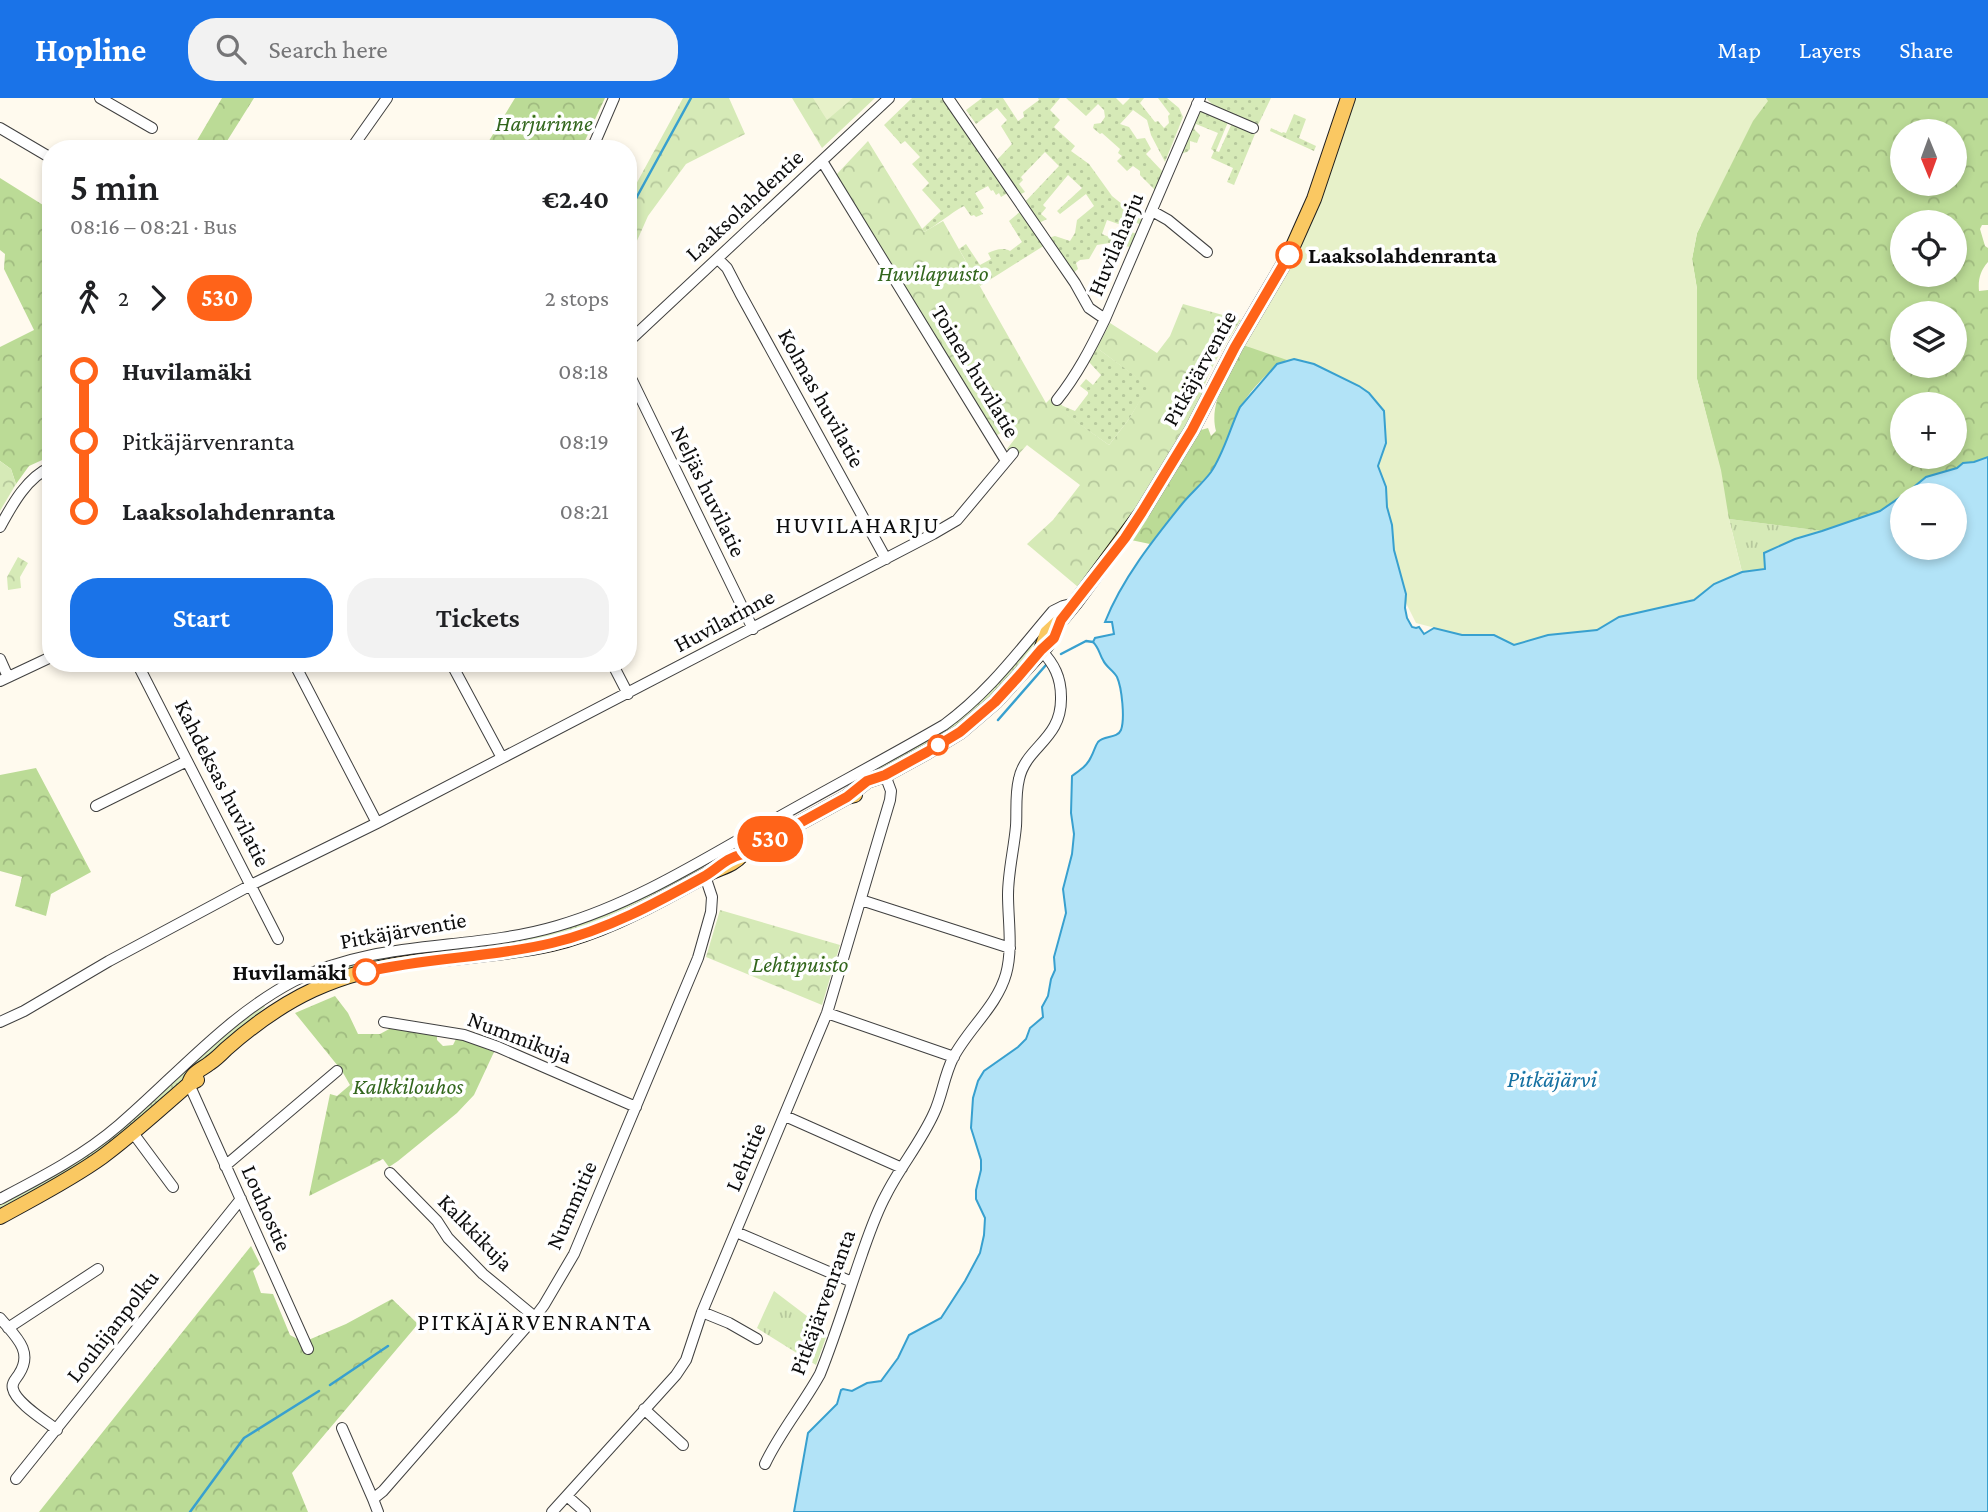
<!DOCTYPE html>
<meta charset="utf-8">
<style>
body{margin:0;font-family:"Crimson Pro",serif;background:#f2f2f2;color:#202124;height:100vh;display:flex;flex-direction:column;font-size:26px;white-space:nowrap}
*{box-sizing:border-box;margin:0}
p{font-size:23px;color:#757577}
.icon{flex:none;width:38px;height:38px;fill:none;stroke:currentColor;stroke-width:2;stroke-linecap:round;stroke-linejoin:round}
.map{position:relative;flex:1;overflow:hidden}
.details{position:absolute;left:42px;top:42px;width:595px;height:532px;display:flex;flex-direction:column;background:#fff;border-radius:28px;box-shadow:0 4px 10px #0003}
.details>*{flex:none}
.badge{padding:0 14px;border-radius:23px;font-size:24px;line-height:46px}
.needle{width:46px;rotate:179deg}
.controls{position:absolute;left:1890px;top:21px;display:grid;gap:14px}
.controls a{display:grid;place-items:center;width:77px;height:77px;border-radius:50%;background:#fff;box-shadow:0 4px 10px #0003;font-size:35px}
.map>.badge{position:absolute;translate:-50% -50%;box-shadow:0 0 0 4px #fff}
.legs{display:flex;align-items:center;gap:10px;height:77px;padding:0 28px;font-size:23px}
.legs p{margin-inline-start:auto}
.head{display:flex;align-items:center;justify-content:space-between;height:119px;padding:0 28px}
h1{font-size:38px;font-weight:600;line-height:52px}
.cta{display:flex;gap:14px;margin-top:auto;padding:14px 28px}
.cta a{flex:1;height:80px;border-radius:28px;background:#1a73e8;color:#fff;font-size:28px;font-weight:600;line-height:80px;text-align:center}
.cta a+a{background:#f2f2f2;color:#202124}
ul{padding:0 28px;list-style:none}
li{display:flex;align-items:center;gap:24px;height:70px;font-size:26px}
li i{display:grid;place-items:center;width:10px;height:100%;margin:0 9px;background:currentColor}
li i::after{content:'';width:18px;height:18px;margin:-9px;border:5px solid;border-radius:50%;background:#fff}
li p{margin-inline-start:auto}
li:first-child i{background:linear-gradient(#0000 50%,currentColor 0)}
li:last-child i{background:linear-gradient(currentColor 50%,#0000 0)}
header{display:flex;align-items:center;gap:42px;box-sizing:border-box;height:98px;padding:0 35px;background:#1a73e8;color:#fff}
header strong{font-size:33px}
nav{display:flex;gap:38px;margin-inline-start:auto;font-size:24px}
.search{width:490px;height:63px;background:#f2f2f2;display:flex;align-items:center;gap:18px;box-sizing:border-box;padding:0 24px;border-radius:28px;color:#757577;font-size:26px}
.map>svg:first-child{display:block}
</style>
<header>
<strong>Hopline</strong>
<div class="search"><svg class="icon" aria-label="search" viewBox="0 0 24 24"><circle cx="10" cy="10" r="6"/><path d="M15 15l6 6"/></svg>Search here</div>
<nav><a>Map</a><a>Layers</a><a>Share</a></nav>
</header>
<div class="map">
<svg width="1988" height="1414" viewBox="0 0 1988 1414">
<defs>
<pattern id="grass-tufts" width="24" height="20" patternUnits="userSpaceOnUse" patternTransform="scale(1.75)"><rect width="24" height="20" fill="#d6eab7"/><path d="M3 7l-1-3M5 7V3M7 7l1-3M15 17l-1-3M17 17v-4M19 17l1-3" fill="none" stroke="#b6c89c"/></pattern>
<pattern id="forest-crowns" width="20" height="18" patternUnits="userSpaceOnUse" patternTransform="scale(1.75)"><rect width="20" height="18" fill="#bbdb96"/><path d="M2 6a3 3 0 1 1 6 0M12 15a3 3 0 1 1 6 0" fill="none" stroke="#a0bb80"/></pattern>
<pattern id="park-crowns" width="20" height="18" patternUnits="userSpaceOnUse" patternTransform="scale(1.75)"><rect width="20" height="18" fill="#d6eab7"/><path d="M2 6a3 3 0 1 1 6 0M12 15a3 3 0 1 1 6 0" fill="none" stroke="#b6c89c"/></pattern>
<pattern id="garden-dots" width="8" height="8" patternUnits="userSpaceOnUse" patternTransform="scale(1.75)"><rect width="8" height="8" fill="#d6eab7"/><path d="M2 2h.1M6 6h.1" fill="none" stroke="#b6c89c" stroke-width="1.8" stroke-linecap="round"/></pattern>
</defs>
<rect width="100%" height="100%" fill="#fffaee"/>
<!-- grass -->
<path fill="url(#grass-tufts)" d="M1729 421 1822 433 1795 441 1765 471 1742 474Z
M1039 533 1042 536C1017 569 992 603 958 628 929 649 895 665 863 682L859 676 949 626Z
M703 768 704 769 682 784 612 819 559 839 314 885 311 879 348 865 531 838Z
M263 906 265 909 249 924 132 1030 69 1074 0 1111V1104L52 1076Z
M774 1193 828 1234 816 1267 757 1230Z"/>
<!-- forest -->
<path fill="url(#forest-crowns)" fill-rule="evenodd" d="M222 0H254L222 51H192Z
M515 0H605L581 51H484Z
M1616 0H1988V127H1982L1980 131 1985 148 1988 150V164C1980 173 1978 182 1979 193L1988 192V359L1974 364 1963 365 1957 370 1926 379 1911 392 1880 413 1822 433 1729 421 1494 537H1462L1434 530 1429 519 1414 507H1407L1380 361 1386 345 1720 371 1697 281V191L1692 161 1697 135 1701 127ZM1902 33H1955V86H1902ZM1902 124H1955V177H1902ZM1902 215H1955V268H1902ZM1902 306H1955V359H1902Z
M0 80 51 112V323L47 329 51 333V358L29 368 16 386 11 371 0 363V249L34 232 4 171 5 156 0 152Z
M1243 247 1287 258V262C1270 269 1250 294 1240 309L1217 364 1210 375 1183 404 1150 446 1131 442 1201 332 1208 330 1211 338 1216 333C1208 304 1231 272 1243 247Z
M36 670 91 774 51 796 46 818 15 808 22 779 0 773V677Z
M335 898 348 915 358 936H380L391 930 437 935V942L443 948 453 947 457 939 494 954 474 997 457 1015 398 1063 389 1069 383 1061 309 1098 330 996 337 998 350 987 342 973 295 915Z
M251 1148 260 1166 253 1173 261 1195 273 1196 290 1237 301 1243H306L346 1226 392 1201 418 1226 292 1375 308 1414H39Z"/>
<!-- park -->
<path fill="url(#park-crowns)" d="M683 0H729L745 36 686 66 648 118 628 163V101Z
M792 0H875L822 50Z
M868 43 924 134 943 123 1046 305 1052 299 1063 308 1060 312 1109 347 1129 321 1148 288 1097 250 1110 225 1157 255 1170 238 1183 206 1241 222C1229 240 1217 259 1208 278 1204 287 1203 296 1199 304 1164 369 1125 432 1078 489L1027 446 1053 422 1080 387 1027 347 1017 358 1007 351 1017 338 1007 331 991 341 836 77Z
M0 363 11 371 16 386 0 413Z
M18 459 28 465 20 479 21 490 8 492 7 479Z
M720 812 840 847 822 907 706 859Z"/>
<!-- garden -->
<path fill="url(#garden-dots)" d="M912 0H942L1008 95 1001 99 999 95 996 97 993 92 991 93 988 88 975 95 984 110 980 112 983 116 976 119 974 117 971 118 964 108C949 116 939 126 924 134L922 131 941 113 922 92 929 85 912 66 920 59 905 43 901 46 884 27Z
M982 0H1003L1018 23 1024 19 1023 14 1039 2 1038 0H1060L1050 12 1060 22 1054 29 1075 48 1071 53 1089 66 1112 98 1143 123 1141 127 1127 120 1124 128 1107 122 1102 136 1126 146 1131 134 1137 136 1130 149 1109 145 1097 147 1089 161 1080 162 1076 165 1078 171 1072 176 1048 140 1055 138 1070 143 1075 135 1077 122 1094 108 1086 96 1060 116 1057 113 1082 90 1068 77 1043 107 1046 110 1041 116 1047 121 1039 125 1025 104 1059 68 1045 54 1021 79 1023 82 1019 86 1025 94 1021 96 997 62 1012 46 1001 28 1007 22 997 10 976 26 966 12Z
M1066 0H1116L1123 7 1130 0H1144L1140 5 1155 24 1158 23 1164 30 1169 25 1168 18 1170 16 1158 0H1167L1179 10 1183 19 1165 64 1151 37 1147 22 1133 12 1120 26 1129 29 1137 41 1145 40 1151 51 1146 56 1163 74 1155 92 1140 77V73L1133 68 1127 73 1117 63 1122 58 1118 55 1120 51 1102 35 1100 36 1093 30 1094 26 1101 25 1105 19 1104 12 1098 6 1086 18Z
M1206 0H1271L1258 27 1214 8Z
M1201 13 1228 24 1216 53 1219 54 1232 25 1255 36 1234 87 1227 84 1233 70 1211 60 1214 53 1211 51 1218 35 1196 26 1194 31 1200 37 1197 45 1190 43V51L1187 54 1180 56 1198 15Z
M1294 16 1306 21 1299 40 1316 48 1314 53 1270 33 1271 30 1282 35 1283 34 1286 35Z
M1022 112 1045 147 980 188 959 151 966 146 980 167 991 161 988 155C995 152 1003 149 1010 153L1022 144 1009 123Z
M1097 250 1149 288 1129 321 1109 347 1059 312 1063 308 1075 313 1088 296V294L1080 288 1086 281 1093 287 1101 277 1089 264Z"/>
<!-- pitch -->
<path fill="#e7f1c9" d="M813 0H853L827 22Z
M1355 0H1766L1768 3 1753 23 1697 135 1692 161 1697 191V281L1721 372 1729 421 1742 474 1714 486 1694 501 1619 519 1597 532 1548 537 1514 547 1494 537H1462L1416 525 1407 507 1406 496 1394 452 1392 427 1387 409 1386 389 1378 368 1384 313 1369 295 1359 288 1314 266 1303 262H1287L1243 247 1322 100Z"/>
<!-- water -->
<path fill="#b2e3f7" stroke="#38a0cf" stroke-width="2" d="M1294 261 1314 266 1359 288 1369 295 1384 313 1386 345 1378 368 1386 389 1387 409 1392 427 1394 452 1406 496 1405 510 1407 520 1412 529 1416 530 1419 529 1424 536 1434 530 1462 537H1494L1514 547 1548 537 1597 532 1619 519 1694 502 1714 486 1742 474 1765 471 1764 455 1795 441 1822 433 1880 413 1902 398V450H1955V397H1904L1926 379 1957 370 1963 365 1974 364 1988 359V1414H794L808 1335 837 1306 841 1292 843 1291 852 1293 867 1285 881 1283 898 1260 909 1237 941 1220 965 1183 980 1155 984 1137 985 1120 976 1101V1092L981 1072V1062L971 1030 973 1000 978 983 984 973 1018 949 1026 941 1030 930 1043 919 1042 909 1048 898 1051 881 1055 872 1054 859 1066 815 1063 791 1072 756 1074 736 1071 715 1072 678C1080 672 1087 668 1091 659 1094 654 1095 648 1098 644 1104 637 1117 641 1121 632 1125 621 1122 590 1117 579 1113 572 1106 569 1103 562 1099 555 1099 550 1093 544L1095 540 1114 536 1112 524H1105C1122 481 1153 442 1182 406 1191 395 1203 385 1211 374 1224 355 1230 330 1240 309L1277 266Z"/>
<g fill="none" stroke-linecap="round" stroke-linejoin="round">
<!-- stream -->
<path stroke="#38a0cf" stroke-width="2.5" d="M628 115 691 0
M1061 556 1086 543 1093 544
M998 622 1046 567
M330 1287 388 1248
M190 1414 244 1340 319 1293"/>
<defs>
<path id="minor" d="M100 0 152 30
M948 0 1075 185 1089 210 1105 221
M1197 6 1253 30
M0 30 51 60
M351 51 387 0
M592 51 614 0
M822 63 1006 363
M1152 113 1168 122 1207 154
M718 161 727 170 740 195 886 461
M628 244 889 0
M628 274 753 531
M1057 302C1077 277 1091 250 1105 221L1200 0
M0 429C12 407 27 379 51 369
M0 561 8 579
M137 565 278 841
M294 565 377 725
M451 565 502 660
M612 565 628 596
M0 583 51 559
M96 708 187 663
M861 802 1010 850
M827 915 954 959
M0 924 24 913 109 863 251 787 377 725 933 436 957 422 1013 355
M384 924 464 937 498 949 636 1009
M189 986 308 1251
M785 1018 902 1070
M133 1035 173 1089
M225 1068 337 973
M390 1075 437 1123 448 1140 483 1176 535 1219
M0 1101C42 1079 83 1058 119 1027 175 979 227 918 294 883 379 840 469 854 557 828 633 806 701 763 770 724 828 691 887 660 944 627 989 594 1018 554 1053 513L1063 508 1075 505
M736 1134 852 1184
M702 1214 729 1225 757 1241
M0 1220C15 1238 34 1253 19 1276 16 1281 11 1285 13 1291 16 1305 46 1323 57 1332
M8 1230 98 1171
M644 1311 683 1347
M342 1330 373 1401
M765 1366C780 1334 803 1307 820 1276 836 1236 848 1196 862 1156 869 1136 876 1115 886 1097 900 1069 921 1044 934 1015 942 998 944 978 953 960 968 931 997 908 1006 876 1013 851 1008 822 1008 797 1008 774 1014 751 1016 728 1017 713 1015 697 1019 681 1026 648 1062 642 1061 599 1061 579 1054 566 1041 552
M16 1381 241 1101
M567 1398 585 1414
M378 1414 373 1401 383 1393 535 1219 544 1207 574 1156 698 860 711 814 712 799 705 778
M552 1414 676 1277 686 1262 702 1214 827 915 890 702 891 693 885 677"/>
<path id="major" d="M1041 552 1047 535 1061 522 1075 505 1142 414 1192 332 1235 249 1289 157 1314 101 1348 0
M847 699 867 683 885 677 927 654 960 634 995 604 1047 547
M736 758 743 756 847 699 855 697
M189 986C192 974 201 972 210 965 216 961 221 956 226 951 285 899 337 874 415 864 461 858 507 856 552 846 597 835 639 814 679 792 690 786 701 780 712 774 725 768 733 767 743 756
M0 1119C34 1100 70 1082 102 1059 132 1037 160 1011 189 986L197 982"/>
</defs>
<!-- minor casing -->
<use href="#minor" stroke="#404040" stroke-width="12"/>
<!-- major casing -->
<use href="#major" stroke="#1e1e1e" stroke-width="16"/>
<!-- minor -->
<use href="#minor" stroke="#fff" stroke-width="10"/>
<!-- major -->
<use href="#major" stroke="#fac862" stroke-width="14"/>
</g>
<g fill="none" stroke-linecap="round" stroke-linejoin="round">
<defs>
<path id="line-1" d="M366 874C427 859 491 860 552 845 607 832 656 805 705 778 720 769 724 761 743 756L847 699 867 683 885 677 927 654 960 634 995 604 1018 579 1041 552 1054 540 1061 522 1125 440 1142 414 1192 332 1235 249 1289 157"/>
</defs>
<!-- line-1 casing -->
<use href="#line-1" stroke="#fff" stroke-width="16"/>
<!-- line-1 -->
<use href="#line-1" stroke="#ff6319" stroke-width="10"/>
</g>
<!-- markers -->
<g fill="#fff" stroke="#ff6319" stroke-width="3.5">
<circle cx="1289" cy="157" r="12"/>
<circle cx="938" cy="647" r="9"/>
<circle cx="366" cy="874" r="12"/>
</g>
<g text-anchor="middle" dominant-baseline="central" stroke-width="7" stroke-linejoin="round" paint-order="stroke">
<!-- park labels -->
<g font-size="23" font-style="italic" fill="#32661d" stroke="#fff">
<text x="544" y="25">Harjurinne</text>
<text x="933" y="175">Huvilapuisto</text>
<text x="800" y="866">Lehtipuisto</text>
<text x="408" y="988">Kalkkilouhos</text>
</g>
<!-- street labels -->
<g font-size="23" fill="#0d0d0d" stroke="#fff">
<text transform="translate(744 107) rotate(-43)">Laaksolahdentie</text>
<text transform="translate(1115 146) rotate(-67)">Huvilaharju</text>
<text transform="translate(1199 270) rotate(-61)">Pitkäjärventie</text>
<text transform="translate(976 273) rotate(59)">Toinen huvilatie</text>
<text transform="translate(822 300) rotate(61)">Kolmas huvilatie</text>
<text transform="translate(709 393) rotate(64)">Neljäs huvilatie</text>
<text transform="translate(724 522) rotate(-28)">Huvilarinne</text>
<text transform="translate(223 685) rotate(63)">Kahdeksas huvilatie</text>
<text transform="translate(403 832) rotate(-10)">Pitkäjärventie</text>
<text transform="translate(520 939) rotate(21)">Nummikuja</text>
<text transform="translate(745 1059) rotate(-67)">Lehtitie</text>
<text transform="translate(571 1107) rotate(-66)">Nummitie</text>
<text transform="translate(267 1110) rotate(66)">Louhostie</text>
<text transform="translate(476 1134) rotate(46)">Kalkkikuja</text>
<text transform="translate(822 1204) rotate(-70)">Pitkäjärvenranta</text>
<text transform="translate(112 1228) rotate(-52)">Louhijanpolku</text>
</g>
<!-- stop labels -->
<g font-size="23" font-weight="bold" fill="#0d0d0d" stroke="#fff" text-anchor="start">
<text x="1308" y="157">Laaksolahdenranta</text>
<text x="347" y="874" text-anchor="end">Huvilamäki</text>
</g>
<!-- neighbourhood labels -->
<g font-size="24" letter-spacing="2" fill="#0d0d0d" stroke="#fff">
<text x="858" y="426">HUVILAHARJU</text>
<text x="535" y="1223">PITKÄJÄRVENRANTA</text>
</g>
<!-- water labels -->
<g font-size="24" font-style="italic" fill="#1570a1" stroke="#fff">
<text x="1552" y="980">Pitkäjärvi</text>
</g>
</g>
</svg>
<div class="controls">
<a><svg class="needle" viewBox="-14 -14 28 28"><path d="M0-13l5 13h-10z" fill="#e53935"/><path d="M0 13l5-13h-10z" fill="#757577"/></svg></a>
<a><svg class="icon" aria-label="locate" viewBox="0 0 24 24"><circle cx="12" cy="12" r="6"/><path d="M12 2v4M12 18v4M2 12h4M18 12h4"/></svg></a>
<a><svg class="icon" aria-label="layers" viewBox="0 0 24 24"><path d="M12 4l9 5-9 5-9-5zM3 14l9 5 9-5"/></svg></a>
<a>+</a>
<a>−</a>
</div>
<b class="badge" style="left:770px;top:741px;background:#ff6319;color:#fff">530</b>
<section class="details">
<div class="head"><div><h1>5 min</h1><p>08:16 – 08:21 · Bus</p></div><b>€2.40</b></div>
<div class="legs"><svg class="icon" aria-label="walk" viewBox="0 0 24 24"><circle cx="13" cy="4" r="2"/><path d="M13 8l-2 6 4 7M11 14l-3 7M7 12l3-4h3l4 4"/></svg>2<svg class="icon" aria-label="forward" viewBox="0 0 24 24"><path d="M9 5l7 7-7 7"/></svg><b class="badge" style="background:#ff6319;color:#fff">530</b><p>2 stops</p></div>
<ul>
<li><i style="color:#ff6319"></i><b>Huvilamäki</b><p>08:18</p></li>
<li><i style="color:#ff6319"></i><span>Pitkäjärvenranta</span><p>08:19</p></li>
<li><i style="color:#ff6319"></i><b>Laaksolahdenranta</b><p>08:21</p></li>
</ul>
<div class="cta"><a>Start</a><a>Tickets</a></div>
</section>
</div>
